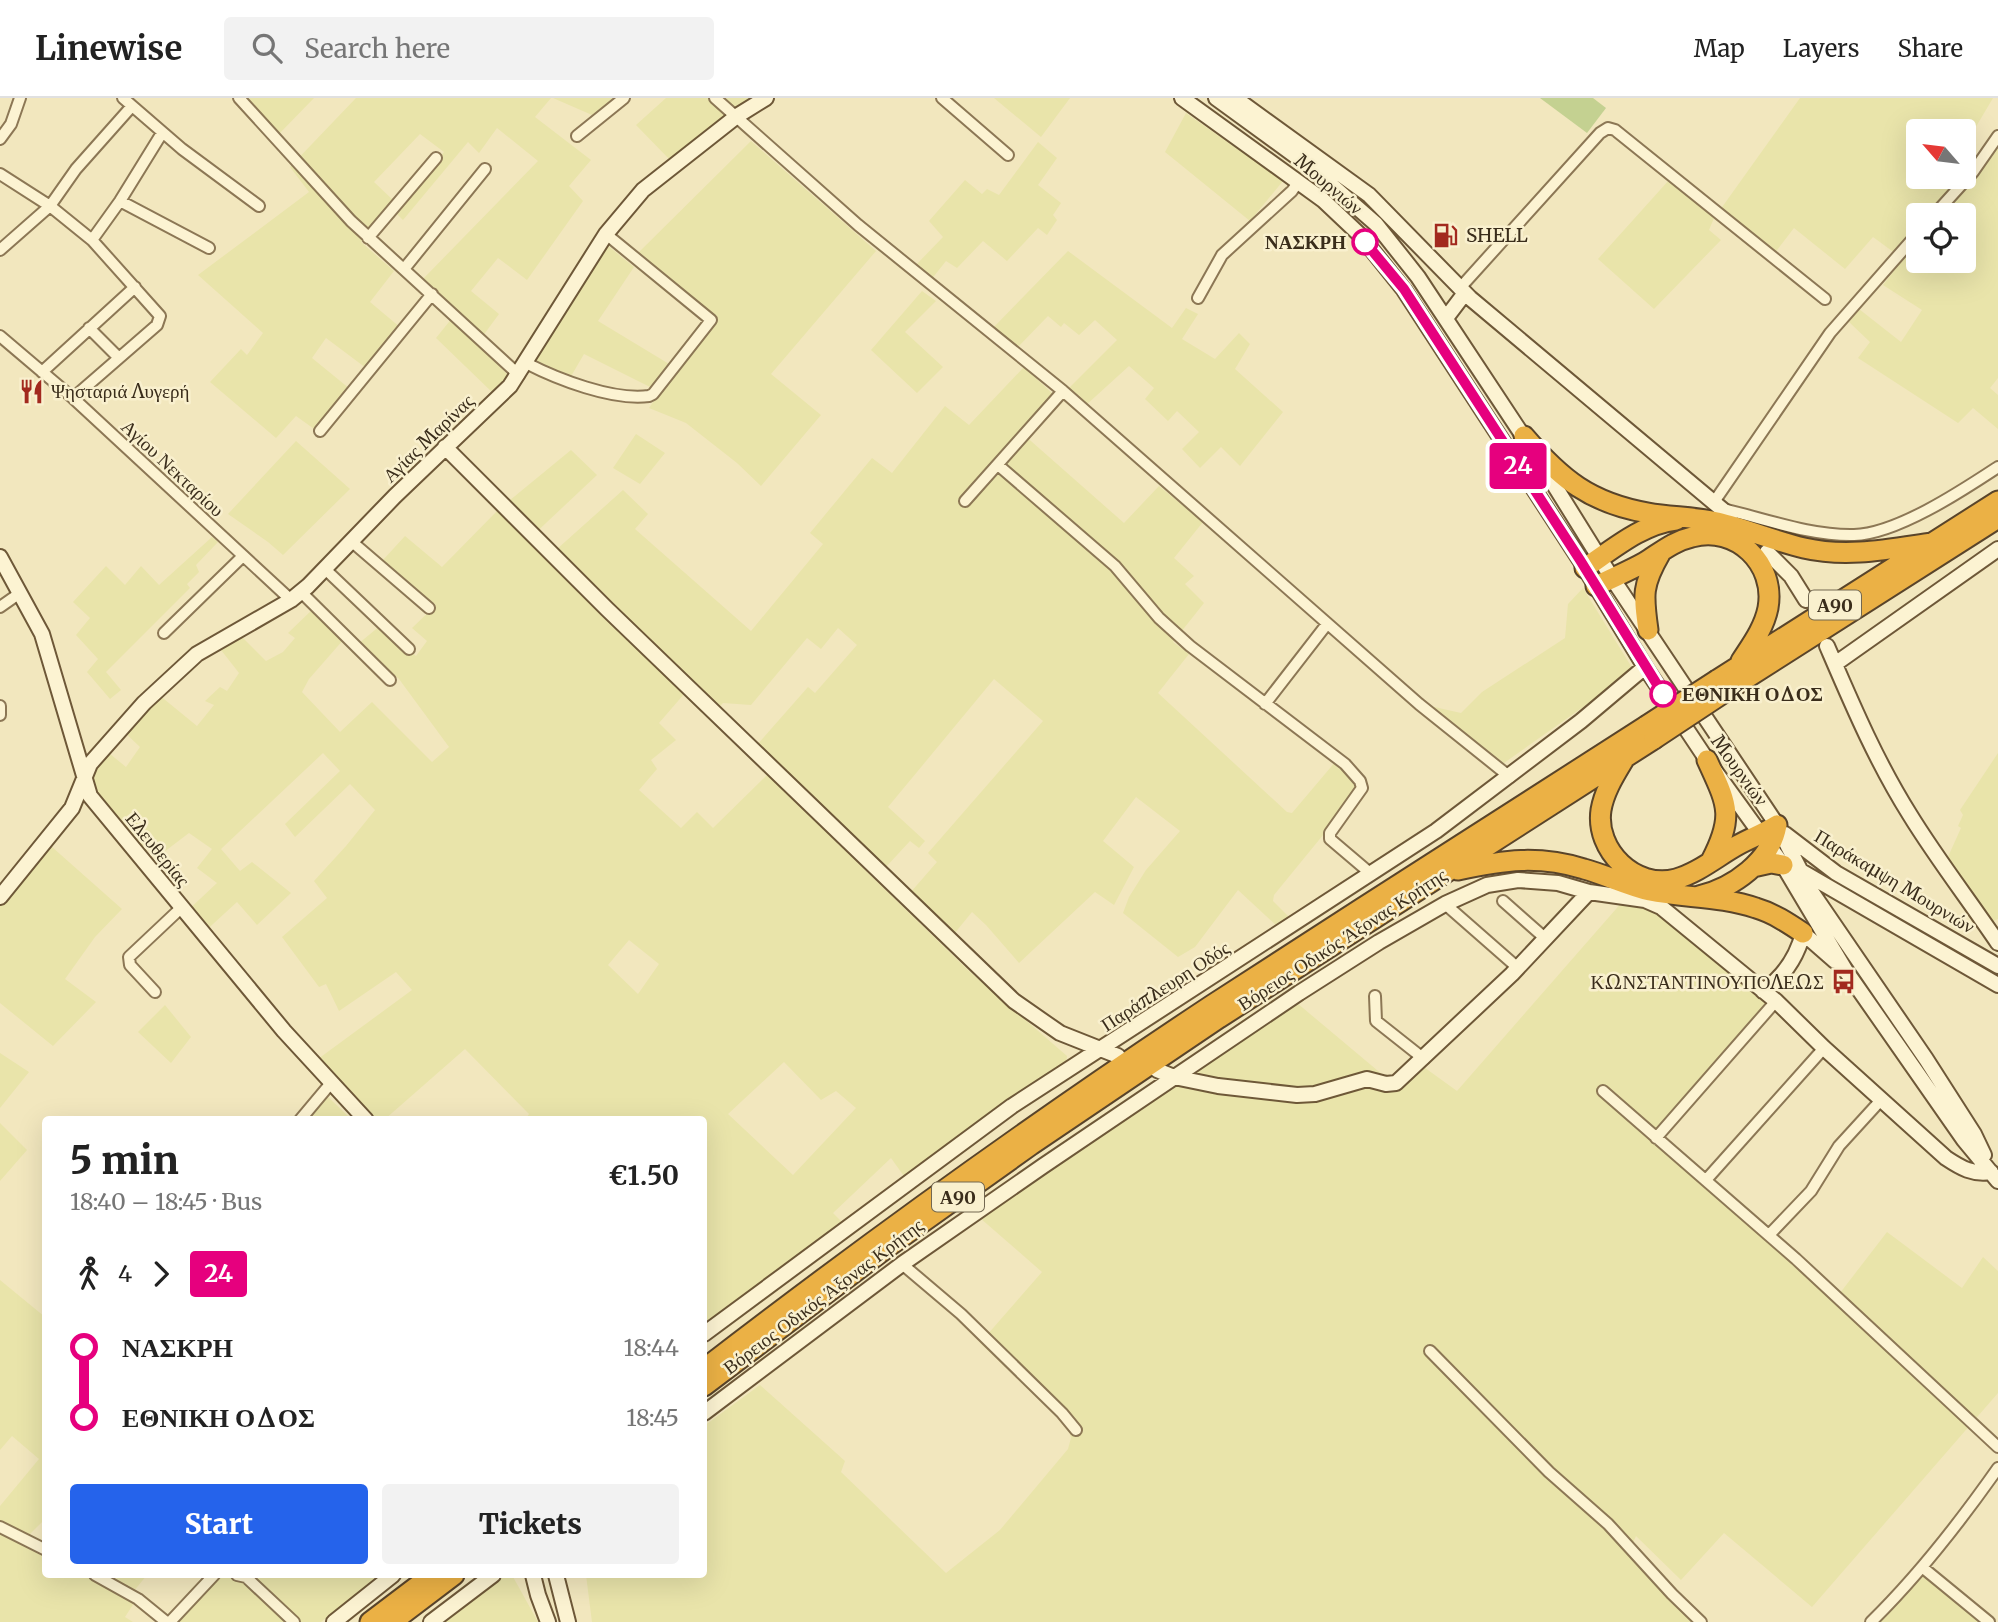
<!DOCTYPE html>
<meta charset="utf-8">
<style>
body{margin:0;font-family:Merriweather,serif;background:#f2f2f2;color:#222;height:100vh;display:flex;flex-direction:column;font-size:26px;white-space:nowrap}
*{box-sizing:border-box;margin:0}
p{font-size:23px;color:#767676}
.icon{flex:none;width:38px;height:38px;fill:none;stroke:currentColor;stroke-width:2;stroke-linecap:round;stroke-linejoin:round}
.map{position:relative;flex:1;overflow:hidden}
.details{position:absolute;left:42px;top:1018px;width:665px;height:462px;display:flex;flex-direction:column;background:#fff;border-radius:7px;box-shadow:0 7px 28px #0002}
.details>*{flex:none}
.badge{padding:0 14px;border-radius:5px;font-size:24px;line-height:46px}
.needle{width:46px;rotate:298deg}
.fabs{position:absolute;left:1906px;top:21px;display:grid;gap:14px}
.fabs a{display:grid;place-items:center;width:70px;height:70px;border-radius:7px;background:#fff;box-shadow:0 7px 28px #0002;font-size:35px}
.map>.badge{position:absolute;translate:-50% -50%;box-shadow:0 0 0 4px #fff}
.legs{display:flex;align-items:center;gap:10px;height:77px;padding:0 28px;font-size:23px}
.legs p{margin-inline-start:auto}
.summary{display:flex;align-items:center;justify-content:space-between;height:119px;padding:0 28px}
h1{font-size:38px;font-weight:800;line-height:52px}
.button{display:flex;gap:14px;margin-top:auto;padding:14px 28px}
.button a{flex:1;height:80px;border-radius:7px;background:#2563eb;color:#fff;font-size:28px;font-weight:800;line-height:80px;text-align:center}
.button a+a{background:#f2f2f2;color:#222}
ul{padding:0 28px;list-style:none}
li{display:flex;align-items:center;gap:24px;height:70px;font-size:26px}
li i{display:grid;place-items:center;width:10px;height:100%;margin:0 9px;background:currentColor}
li i::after{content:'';width:18px;height:18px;margin:-9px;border:5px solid;border-radius:50%;background:#fff}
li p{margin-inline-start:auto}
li:first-child i{background:linear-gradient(#0000 50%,currentColor 0)}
li:last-child i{background:linear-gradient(currentColor 50%,#0000 0)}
header{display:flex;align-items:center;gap:42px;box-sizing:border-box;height:98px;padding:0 35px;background:#fff;border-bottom:2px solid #e0e0e0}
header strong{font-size:33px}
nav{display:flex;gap:38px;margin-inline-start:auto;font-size:24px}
.search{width:490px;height:63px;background:#f2f2f2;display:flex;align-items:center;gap:18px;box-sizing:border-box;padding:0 24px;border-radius:7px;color:#767676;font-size:26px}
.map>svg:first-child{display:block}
</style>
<header>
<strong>Linewise</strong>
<div class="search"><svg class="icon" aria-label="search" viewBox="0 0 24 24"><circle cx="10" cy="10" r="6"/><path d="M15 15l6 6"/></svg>Search here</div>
<nav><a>Map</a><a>Layers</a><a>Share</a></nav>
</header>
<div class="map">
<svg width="1998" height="1524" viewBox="0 0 1998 1524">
<rect width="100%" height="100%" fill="#f2e7be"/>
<!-- farmland -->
<path fill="#e9e4aa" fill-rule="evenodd" d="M245 0H314L279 36Z
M356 0H551L535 19 591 62 569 88 583 103 527 182 498 160 471 193 499 216 477 246 510 279 494 296 436 240 457 214 423 181 538 63 497 30 479 55 468 44 403 122 394 113 444 54 420 36 374 84 394 103 361 144 394 173 370 204 401 230 366 270 326 240 312 260 350 291 317 333 296 318 276 340 210 284 241 251 247 257 263 235 198 177 309 94 290 69Z
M553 0H614L592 17Z
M666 0H758L671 63 636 27Z
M994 0H1070L1041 39Z
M1800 0H1993L1964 49V33H1918V79H1964V66L1979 75 1998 46V280L1990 290 1998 297V331L1973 310 1958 325 1858 260 1870 244 1849 224 1859 211 1901 244 1922 212 1883 187 1903 161 1873 139 1845 171 1794 130 1774 156 1720 112ZM1918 117H1964V163H1918Z
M1186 15 1283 83 1250 123 1165 54Z
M751 43 876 153 771 276 821 317 761 388 737 365 686 325 649 310 660 294 584 256 570 280 533 266 607 147 634 169 598 223 679 272 716 223 636 157Z
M1038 44 1057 60 1038 87 1061 105 1053 117 1057 122 1047 137 1038 130 1007 163 983 143 957 170 946 163 930 183 914 169 943 139 929 123 965 82 982 96 987 91 999 97Z
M1669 82 1714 120 1709 132 1721 142 1654 211 1598 161Z
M1068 153 1172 230 1186 210 1198 216 1182 241 1215 261 1239 235 1250 246 1235 271 1283 314 1240 368 1221 349 1200 370 1182 351 1199 334 1177 313 1168 323 1145 301 1154 290 1129 268 1085 308 1067 292 1117 242 1095 222 1079 237 1064 225 1061 229 1048 218 1016 251 991 232Z
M922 193 936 203 905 234 943 269 917 295 871 252Z
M1024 269 1055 298 1023 336 1124 425 1159 388 1203 424 1174 460 1194 478 1185 486 1204 505 1173 544 1189 556 1158 595 1287 714 1292 715 1336 663 1352 678 1356 692 1341 715 1274 797 1273 803 1291 821 1278 829 1238 792 1195 849 1178 859 1123 815 1129 799 1146 772 1180 733 1136 699 1103 743 1134 769 1114 807 1095 794 1019 865 986 827 972 814 954 836 910 795 937 764 928 755 1043 623 994 581 888 709 925 743 919 750 910 743 885 770 756 648 808 589 815 595 857 547 838 530 821 551 807 540 751 607 723 605 717 611 691 588 659 625 676 642 651 662 657 671 639 692 681 730 697 714 713 730 767 677 969 873 1067 958 1066 967 906 1081 891 1060 833 1115 843 1125 704 1231V1022H525L529 1016 465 951 384 1022H375L318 961 412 892 396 874 339 913 326 886 319 889 282 839 327 800 314 783 346 748 375 712 350 686 295 739 285 726 340 673 323 655 221 751 240 773 252 764 291 795 257 827 237 804 201 837 184 816 217 785 197 770 212 751 189 735 160 757 149 751 142 756 85 679 104 651 126 669 140 649 121 631 153 592 197 628 214 607 205 603 220 589 227 593 239 575 214 543 234 531 266 563 283 554 295 540 288 535 314 510 344 541 309 581 302 594 340 634 372 604 432 664 449 649 399 581 358 546 381 527 416 558 427 543 412 530 436 507 383 462 405 438 442 469 498 412 571 352 597 377 529 441 547 460 623 392 648 416 635 431 751 533 823 446 810 435 872 360 892 375 945 308 969 327ZM629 842 659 866 638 896 608 867ZM784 964 821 1002 836 993 856 1010 793 1077 728 1016Z
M636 336 665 355 640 386 613 370Z
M296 343 350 391 283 457 268 444 228 416Z
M212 439 218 444 196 467 199 474 187 486 190 490 106 574 121 592 110 601 87 574 98 561 76 537 90 520 73 504 106 468 125 487 141 468 159 487Z
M1583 490 1634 573 1504 665 1430 608 1461 615 1482 594 1565 540 1568 506Z
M1998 655V821L1991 824 1947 761 1961 730 1958 728 1963 717 1960 712Z
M43 741 122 811 95 839 65 881 96 904 53 948 0 905V794Z
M1623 803 1645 809 1660 818 1774 910 1660 1040 1840 1195 1887 1134 1962 1190 1983 1159 1998 1173V1295L1812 1509 1724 1435 1681 1482 1636 1438 1631 1449 1704 1524H592L586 1477H704V1328L760 1287 845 1363 841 1374 946 1475 1000 1432 1068 1351 1071 1340 1068 1329 980 1245 1042 1174 980 1120 1043 1075 1297 905 1396 988 1421 967 1457 993Z
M165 907 191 939 171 965 138 934Z
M0 955 29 974 0 1010Z
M327 998 348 1018 345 1022H307Z
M0 1025 27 1052 0 1083Z
M0 1182 45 1219V1421L22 1444 45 1457 46 1477H84L98 1484 105 1477H147L129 1499 134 1505 125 1519 133 1524H0V1408L39 1361 12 1338 0 1352Z
M1922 1469 1989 1524H1871Z
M222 1477H381L321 1524H178Z
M493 1477H512L538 1524H431Z"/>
<!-- green -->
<path fill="#c4d191" d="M1540 0H1593L1606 10 1587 35Z"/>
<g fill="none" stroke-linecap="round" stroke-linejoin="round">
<defs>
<path id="street" d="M123 0 182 51 259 108
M239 0 351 123 519 277
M715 0 858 127 1063 293 1419 606 1510 679
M942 0 1008 57
M577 38 624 0
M0 41 11 26 20 0
M0 76 50 108 92 142 160 218 157 227 73 300
M120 103 209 150
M1934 117 1973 74 1998 38
M368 140 436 60
M92 142 120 103 162 35
M0 152 50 108 76 71 132 8
M404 171 485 71
M1460 190 1600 35 1608 30 1615 32 1825 201
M1198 200 1222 157 1292 93 1299 83
M89 230 119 260
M0 238 73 300 291 502
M526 265C557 281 613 303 649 298L653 296 711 222 606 136
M42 274 135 189
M320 333 432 196
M998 367 1115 468 1159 520 1190 548 1345 666 1360 683 1362 690 1330 735V741L1370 775
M965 403 1063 293
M1714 404 1830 235 1918 135
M1723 411C1766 421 1810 438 1854 437 1897 436 1963 392 1998 369
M351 443 429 510
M325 471 409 551
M301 494 390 582
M0 509 20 495
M164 535 243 458
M1265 606 1327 526
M0 608V617
M1503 803 1546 841
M1445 806 1518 870
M155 894 130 867 129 859 181 810
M1375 898 1376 923 1424 961
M1603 993 1796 1161 1998 1349
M300 1022 331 985
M1656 1040 1776 903
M1706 1082 1824 950
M1769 1137 1811 1093 1839 1048 1881 1002
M902 1166 961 1216 1062 1315 1076 1332
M1430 1253 1549 1374 1608 1426 1672 1496 1701 1524
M0 1429 46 1452
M1922 1469 1989 1524
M95 1477 138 1501 165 1523 170 1524 214 1477
M237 1477 246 1479 294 1524
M1871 1524C1919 1477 1960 1424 1998 1370"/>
<path id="secondary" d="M1182 0 1323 102 1360 137 1404 192 1580 462 1645 569 1707 662 1783 767 1846 873 1964 1042 1998 1083
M1216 0 1312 70 1376 126 1418 179 1527 344
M1235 0 1369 97 1470 200 1730 418
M1446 220 1465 195
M445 349 607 511 1014 903 1060 935 1118 958
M1538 361 1612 480 1777 727 1811 793 1926 961 1974 1036 1984 1057
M1767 454 1791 478 1806 502
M0 459 42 536 90 698 284 933 366 1022
M1827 548C1852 606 1876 663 1910 717 1937 761 1969 802 1998 845
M1835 566 1998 451
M1785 736 1836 775 1998 868
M1801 773 1998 887
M0 799 72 710 90 666 144 605 197 556 291 502 308 488 395 398 510 288 606 136 643 92 737 18 766 0
M1763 893C1783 879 1797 859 1803 835L1835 863
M1157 972 1174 979 1218 988 1297 997 1315 996 1367 981 1386 986 1396 985 1512 876 1589 794
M704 1236 1012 1008 1436 733 1581 623 1645 569
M704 1315 902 1166 1043 1068 1299 895 1379 844 1445 806 1487 787 1518 782 1558 785 1589 794 1645 802 1661 809 1776 903 1824 950 1946 1060C1961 1070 1973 1077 1991 1074
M533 1477 538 1497 548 1524
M556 1477 568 1524
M334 1524 393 1477
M431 1524 493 1477"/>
<path id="highway" d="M1524 338C1561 381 1590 405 1648 415 1670 419 1694 419 1717 424 1746 431 1775 443 1804 450 1847 460 1890 451 1932 445
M1585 470C1613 451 1642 426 1676 422
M1596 488C1612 480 1629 473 1645 464 1661 454 1674 443 1692 439 1736 427 1776 466 1768 510 1764 530 1752 546 1741 563
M1648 532C1643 497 1642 487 1660 456
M1717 582 1998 403
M1728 592 1998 420
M1707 662C1727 706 1735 717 1711 763
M1623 663C1614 678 1604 694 1601 712 1595 752 1635 792 1676 781 1698 775 1718 758 1738 747 1751 740 1764 735 1777 727
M1753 769 1771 765 1783 767
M1458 772C1504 762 1538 757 1584 771 1606 777 1628 788 1650 793 1685 800 1722 798 1756 810 1773 815 1788 825 1803 835
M1699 798C1733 790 1771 763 1777 727
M704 1271C869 1144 1038 1022 1212 907 1356 813 1502 721 1646 628
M704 1288 885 1151 1031 1047 1219 920 1654 641
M370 1524 432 1477
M392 1524 454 1477"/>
</defs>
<!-- street casing -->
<use href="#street" stroke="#8c7755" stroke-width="14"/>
<!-- secondary casing -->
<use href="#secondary" stroke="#6e5838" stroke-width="18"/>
<!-- highway casing -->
<use href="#highway" stroke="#59442a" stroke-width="23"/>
<!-- street -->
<use href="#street" stroke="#fcf3d2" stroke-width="10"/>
<!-- secondary -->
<use href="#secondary" stroke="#fcf3d2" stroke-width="14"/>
<!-- highway -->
<use href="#highway" stroke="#ebb145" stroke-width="19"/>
<defs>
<path id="highway-bridge" d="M1646 628 1717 582
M1654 641 1728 592"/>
</defs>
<!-- highway-bridge casing -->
<use href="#highway-bridge" stroke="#59442a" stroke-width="23" stroke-linecap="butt"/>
<!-- highway-bridge -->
<use href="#highway-bridge" stroke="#ebb145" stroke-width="19"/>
</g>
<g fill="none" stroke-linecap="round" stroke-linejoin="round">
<defs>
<path id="line-1" d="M1365 144 1404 191 1580 462 1663 596"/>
</defs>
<!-- line-1 casing -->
<use href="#line-1" stroke="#fff" stroke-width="16"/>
<!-- line-1 -->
<use href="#line-1" stroke="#e6007e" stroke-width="10"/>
</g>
<!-- icons -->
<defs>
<symbol id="fuel-bare" viewBox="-9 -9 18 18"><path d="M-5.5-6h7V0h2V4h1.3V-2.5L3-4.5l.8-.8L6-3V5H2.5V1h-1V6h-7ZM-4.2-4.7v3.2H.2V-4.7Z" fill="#a2291e" stroke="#f9f0ce" stroke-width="2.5" paint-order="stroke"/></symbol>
<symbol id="restaurant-bare" viewBox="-9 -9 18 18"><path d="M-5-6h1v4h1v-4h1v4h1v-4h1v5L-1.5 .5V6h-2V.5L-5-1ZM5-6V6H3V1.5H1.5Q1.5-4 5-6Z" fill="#a2291e" stroke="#f9f0ce" stroke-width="2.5" paint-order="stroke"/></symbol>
<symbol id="bus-bare" viewBox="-9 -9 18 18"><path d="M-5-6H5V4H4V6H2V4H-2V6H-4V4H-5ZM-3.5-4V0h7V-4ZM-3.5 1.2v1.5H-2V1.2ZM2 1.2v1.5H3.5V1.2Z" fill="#a2291e" stroke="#f9f0ce" stroke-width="2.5" paint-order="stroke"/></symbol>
</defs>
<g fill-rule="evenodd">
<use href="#fuel-bare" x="1428" y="120" width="35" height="35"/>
<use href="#restaurant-bare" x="14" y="276" width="35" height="35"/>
<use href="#bus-bare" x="1826" y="866" width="35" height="35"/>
</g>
<!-- markers -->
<g fill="#fff" stroke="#e6007e" stroke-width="3.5">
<circle cx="1365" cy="144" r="12"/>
<circle cx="1663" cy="596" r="12"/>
</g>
<g text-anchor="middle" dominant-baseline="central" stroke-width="5" stroke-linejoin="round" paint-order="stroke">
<!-- shield labels -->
<g fill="#f9f0ce" stroke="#736851" stroke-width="2">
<rect x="1809" y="492.5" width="52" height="29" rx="5"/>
<rect x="932" y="1084.5" width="52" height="29" rx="5"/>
</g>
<g font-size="18" font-weight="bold" fill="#3a2d1b">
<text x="1835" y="507">Α90</text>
<text x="958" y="1099">Α90</text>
</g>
<!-- street labels -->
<g font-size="19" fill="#3a2d1b" stroke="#f9f0ce">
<text transform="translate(1329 86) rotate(40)">Μουρνιών</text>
<text transform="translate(428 340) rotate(-44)">Αγίας Μαρίνας</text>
<text transform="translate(173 370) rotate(43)">Αγίου Νεκταρίου</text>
<text transform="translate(1740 672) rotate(54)">Μουρνιών</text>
<text transform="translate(158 751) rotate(51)">Ελευθερίας</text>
<text transform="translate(1895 783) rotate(31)">Παράκαμψη Μουρνιών</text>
<text transform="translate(1342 841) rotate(-33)">Βόρειος Οδικός Άξονας Κρήτης</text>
<text transform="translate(1165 888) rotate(-33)">Παράπλευρη Οδός</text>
<text transform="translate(823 1198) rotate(-37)">Βόρειος Οδικός Άξονας Κρήτης</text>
</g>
<!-- poi labels -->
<g font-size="19" fill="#3a2d1b" stroke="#f9f0ce" text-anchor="start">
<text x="1466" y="137">SHELL</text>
<text x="51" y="293">Ψησταριά Λυγερή</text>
<text x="1824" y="884" text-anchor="end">ΚΩΝΣΤΑΝΤΙΝΟΥΠΟΛΕΩΣ</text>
</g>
<!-- stop labels -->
<g font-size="19" font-weight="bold" fill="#3a2d1b" stroke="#f9f0ce" text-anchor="end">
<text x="1346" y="144">ΝΑΣΚΡΗ</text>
<text x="1682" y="596" text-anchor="start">ΕΘΝΙΚΗ ΟΔΟΣ</text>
</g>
</g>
</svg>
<div class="fabs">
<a><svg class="needle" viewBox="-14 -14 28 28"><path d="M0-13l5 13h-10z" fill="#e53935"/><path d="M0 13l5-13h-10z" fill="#767676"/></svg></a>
<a><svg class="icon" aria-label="locate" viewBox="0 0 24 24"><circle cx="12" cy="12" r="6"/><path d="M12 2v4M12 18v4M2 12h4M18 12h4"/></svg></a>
</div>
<b class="badge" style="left:1518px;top:368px;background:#e6007e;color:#fff">24</b>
<section class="details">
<div class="summary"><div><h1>5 min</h1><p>18:40 – 18:45 · Bus</p></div><b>€1.50</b></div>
<div class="legs"><svg class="icon" aria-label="walk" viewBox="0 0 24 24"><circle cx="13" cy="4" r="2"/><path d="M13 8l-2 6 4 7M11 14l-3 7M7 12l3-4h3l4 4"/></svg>4<svg class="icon" aria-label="forward" viewBox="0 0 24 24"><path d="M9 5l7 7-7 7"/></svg><b class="badge" style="background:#e6007e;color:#fff">24</b></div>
<ul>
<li><i style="color:#e6007e"></i><b>ΝΑΣΚΡΗ</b><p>18:44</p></li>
<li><i style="color:#e6007e"></i><b>ΕΘΝΙΚΗ ΟΔΟΣ</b><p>18:45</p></li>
</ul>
<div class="button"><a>Start</a><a>Tickets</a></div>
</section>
</div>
